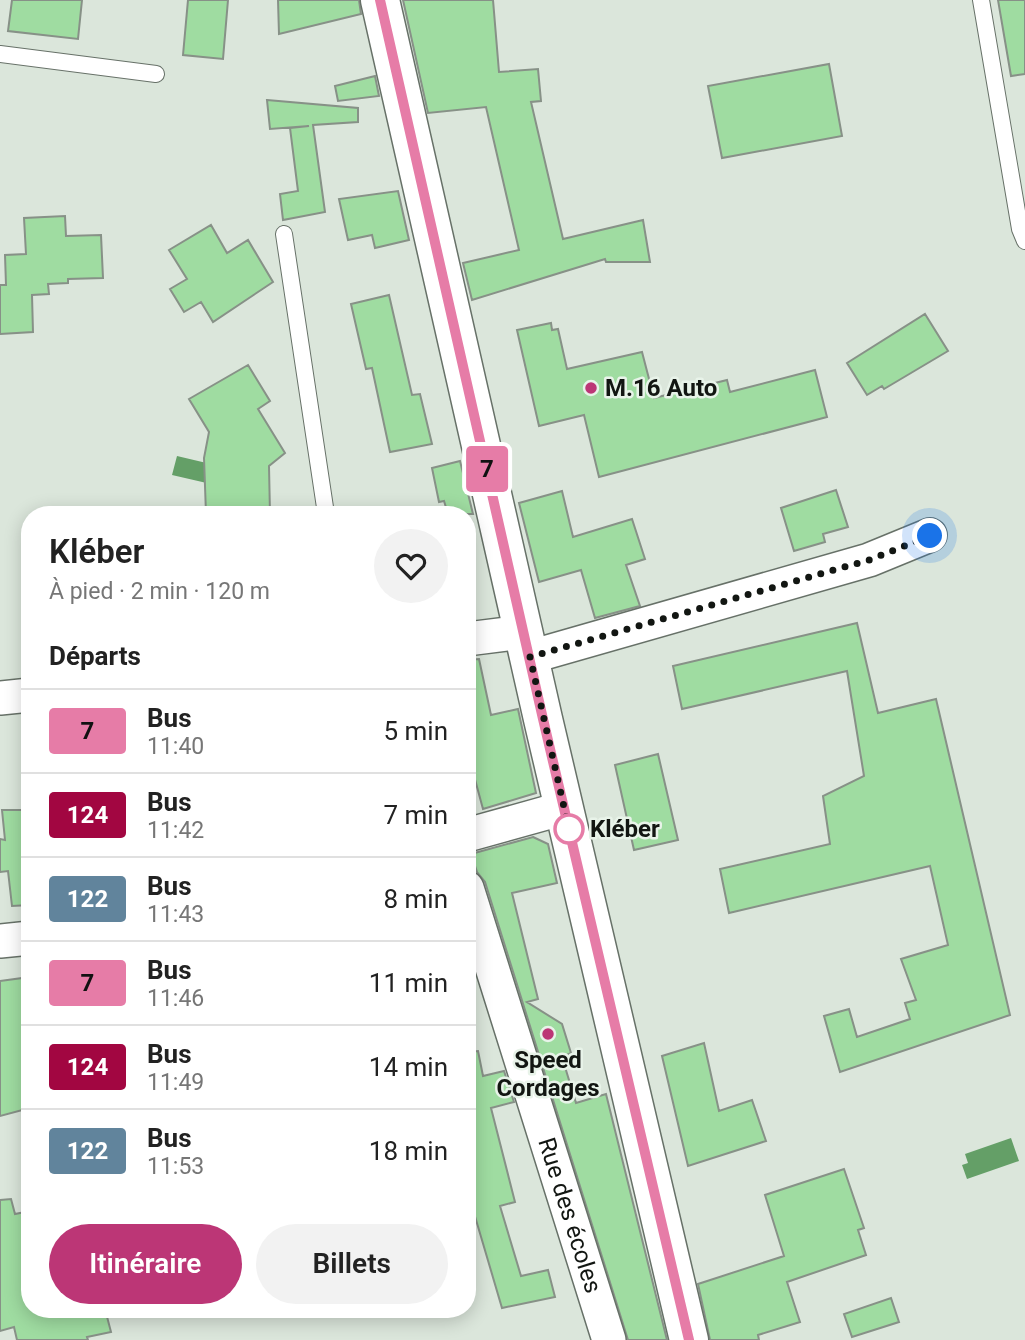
<!DOCTYPE html>
<html lang="fr">
<meta charset="utf-8">
<style>
body{margin:0;font-family:Roboto,sans-serif;background:#f2f2f2;color:#222;height:100vh;display:flex;flex-direction:column;font-size:26px;white-space:nowrap}
*{box-sizing:border-box;margin:0}
p{font-size:23px;color:#767676}
.icon{flex:none;width:38px;height:38px;fill:none;stroke:currentColor;stroke-width:2;stroke-linecap:round;stroke-linejoin:round}
.map{position:relative;flex:1;overflow:hidden}
.side{position:absolute;left:21px;top:506px;width:455px;height:812px;display:flex;flex-direction:column;background:#fff;border-radius:28px;box-shadow:0 4px 18px #0003}
.side>*{flex:none}
.badge{padding:0 14px;border-radius:5px;font-size:24px;line-height:46px}
.you{position:absolute;width:35px;height:35px;margin:-18px;border:5px solid #fff;border-radius:50%;background:#1a73e8;box-shadow:0 0 0 10px #1a73e833}
.map>.badge{position:absolute;translate:-50% -50%;box-shadow:0 0 0 4px #fff}
h2{padding:0 28px;font-size:26px;line-height:63px}
.round{display:grid;place-items:center;flex:none;width:74px;height:74px;border-radius:37px;background:#f2f2f2}
.summary{display:flex;align-items:center;justify-content:space-between;height:119px;padding:0 28px}
h1{font-size:33px;font-weight:600;line-height:52px}
.action{display:flex;gap:14px;margin-top:auto;padding:14px 28px}
.action a{flex:1;height:80px;border-radius:42px;background:#bc3676;color:#fff;font-size:28px;font-weight:600;line-height:80px;text-align:center}
.action a+a{background:#f2f2f2;color:#222}
ul{padding:0;list-style:none}
li{display:flex;align-items:center;gap:21px;height:84px;padding:0 28px;border-top:2px solid #e0e0e0}
li div{flex:1}
li b{display:block;font-size:26px}
li em{font-style:normal}
li .badge{min-width:77px;font-weight:700;text-align:center}
.map>svg:first-child{display:block}
</style>
<div class="map">
<svg width="1025" height="1340" viewBox="0 0 1025 1340">
<rect width="100%" height="100%" fill="#dbe6db"/>
<!-- water -->
<path fill="#649f67" d="M177 456 215 465 211 484 172 475Z
M1011 1138 1019 1161 967 1179 962 1165 968 1163 965 1154Z"/>
<!-- building -->
<path fill="#9fdca1" stroke="#879187" stroke-width="2" d="M12 0H82L78 39 8 31Z
M188 0H228L223 59 183 55Z
M278 0H359L361 14 279 34Z
M403 0H493L499 72 538 69 541 101 531 102 563 239 643 220 650 262H606L605 259 472 300 463 263 519 250 486 107 428 113Z
M998 0H1025V74L1011 76Z
M829 64 842 136 722 158 708 86Z
M375 76 379 96 338 101 335 86Z
M267 100 358 108V122L313 125 325 212 283 220 280 194 298 191 290 128 309 126 270 129Z
M398 191 409 240 375 248 372 235 348 240 339 199Z
M65 216 66 236 101 235 103 278 68 279V283L48 284 49 294 32 295 33 332 0 334V285H6L5 255 26 254 24 218Z
M211 225 227 253 248 240 273 282 213 322 201 302 184 312 170 289 187 279 169 250Z
M389 295 412 395 420 394 432 444 390 452 372 368 366 369 351 304Z
M925 314 948 351 884 389 882 386 867 395 847 363Z
M551 323 552 330 558 329 567 369 642 352 654 398 727 380 730 392 815 370 827 417 599 477 584 415 539 426 517 330Z
M248 365 270 401 258 409 285 453 269 466 270 514H206L204 458 209 432 189 399Z
M460 461 473 514H448L444 501 439 502 432 468Z
M836 490 848 527 823 534 825 542 794 551 781 508Z
M562 491 573 537 632 519 645 559 626 565 640 606 595 618 581 570 539 582 519 503Z
M857 623 878 713 936 699 1010 1015 840 1072 824 1016 849 1009 857 1037 910 1019 905 1003 916 1000 901 959 948 945 930 866 729 913 720 869 830 844 823 796 864 776 847 671 682 709 673 666Z
M479 659 491 715 518 709 536 793 483 809 467 750V660Z
M658 754 678 840 634 850 615 765Z
M2 810H30V905L12 906 8 871 0 872V839L5 840Z
M533 837 548 844 557 883 512 893 538 999 527 1002 562 1024 571 1053 562 1057 576 1103 606 1094 667 1340H628L485 882 477 872 471 854Z
M30 977V1108L0 1116V981Z
M704 1043 719 1111 752 1100 766 1141 688 1166 662 1056Z
M478 1051 483 1076 504 1071 514 1102 491 1108 515 1202 500 1206 521 1276 548 1270 555 1297 502 1308 474 1213 467 1214V1052Z
M844 1169 864 1228 858 1230 866 1255 787 1282 800 1322 758 1335 759 1340H710L698 1284 784 1256 765 1195Z
M11 1199 15 1214 30 1211V1250L23 1252 30 1285V1309H105L111 1332 87 1337 88 1340H17L14 1327 0 1331V1200Z
M891 1298 899 1322 852 1337 844 1314Z"/>
<g fill="none" stroke-linecap="round" stroke-linejoin="round">
<defs>
<path id="lane" d="M981 0 1020 229 1025 241
M0 54 156 74
M284 234 326 514"/>
<g id="street">
<path d="M467 639 524 632"/>
<path d="M530 657 869 560 930 535"/>
<path d="M0 698 30 695"/>
<path d="M467 835 564 808"/>
<path id="s1" d="M467 888 609 1340"/>
<path d="M0 941 30 938"/>
</g>
<path id="secondary" d="M380 0 543 719 689 1340"/>
</defs>
<!-- lane casing -->
<use href="#lane" stroke="#677168" stroke-width="18"/>
<!-- street casing -->
<use href="#street" stroke="#677168" stroke-width="36"/>
<!-- secondary casing -->
<use href="#secondary" stroke="#677168" stroke-width="41"/>
<!-- lane -->
<use href="#lane" stroke="#fff" stroke-width="16"/>
<!-- street -->
<use href="#street" stroke="#fff" stroke-width="33"/>
<!-- secondary -->
<use href="#secondary" stroke="#fff" stroke-width="38"/>
</g>
<g fill="none" stroke-linecap="round" stroke-linejoin="round">
<defs>
<path id="line" d="M380 0 543 719 689 1340"/>
</defs>
<!-- line casing -->
<use href="#line" stroke="#fff" stroke-width="16"/>
<!-- line -->
<use href="#line" stroke="#e67ca7" stroke-width="10"/>
<!-- walk -->
<path stroke="#121612" stroke-width="7" stroke-dasharray="0 12.6" d="M569 829 530 657 869 560 930 536"/>
</g>
<!-- markers -->
<g fill="#bc3676" stroke="#e8f3e9" stroke-width="2.5">
<circle cx="591" cy="388" r="7"/>
<circle cx="548" cy="1034" r="7"/>
</g>
<circle fill="#fff" stroke="#e67ca7" stroke-width="3.5" cx="569" cy="829" r="14"/>
<g text-anchor="middle" dominant-baseline="central" stroke-width="5" stroke-linejoin="round" paint-order="stroke">
<!-- poi labels -->
<g font-size="24" font-weight="bold" fill="#121612" stroke="#e8f3e9" text-anchor="start">
<text x="605" y="388">M.16 Auto</text>
<text x="548" y="1060" text-anchor="middle">Speed<tspan x="548" dy="28">Cordages</tspan></text>
</g>
<!-- stop labels -->
<g font-size="24" font-weight="bold" fill="#121612" stroke="#e8f3e9" text-anchor="start">
<text x="590" y="829">Kléber</text>
</g>
<!-- street labels -->
<g font-size="24" fill="#121612" stroke="#e8f3e9">
<text stroke="none"><textPath href="#s1" startOffset="343">Rue des écoles</textPath></text>
</g>
</g>
</svg>
<div class="you" style="left:930px;top:536px"></div>
<b class="badge" style="left:487px;top:469px;background:#e67ca7;color:#111">7</b>
<section class="side">
<div class="summary"><div><h1>Kléber</h1><p>À pied · 2 min · 120 m</p></div><a class="round"><svg class="icon" aria-label="heart" viewBox="0 0 24 24"><path d="M12 20l-8-8c-3-5 5-10 8-4 3-6 11-1 8 4z"/></svg></a></div>
<h2>Départs</h2>
<ul>
<li><span class="badge" style="background:#e67ca7;color:#111">7</span><div><b>Bus</b><p>11:40</p></div><em>5 min</em></li>
<li><span class="badge" style="background:#a20641;color:#fff">124</span><div><b>Bus</b><p>11:42</p></div><em>7 min</em></li>
<li><span class="badge" style="background:#61849c;color:#fff">122</span><div><b>Bus</b><p>11:43</p></div><em>8 min</em></li>
<li><span class="badge" style="background:#e67ca7;color:#111">7</span><div><b>Bus</b><p>11:46</p></div><em>11 min</em></li>
<li><span class="badge" style="background:#a20641;color:#fff">124</span><div><b>Bus</b><p>11:49</p></div><em>14 min</em></li>
<li><span class="badge" style="background:#61849c;color:#fff">122</span><div><b>Bus</b><p>11:53</p></div><em>18 min</em></li>
</ul>
<div class="action"><a>Itinéraire</a><a>Billets</a></div>
</section>
</div>
